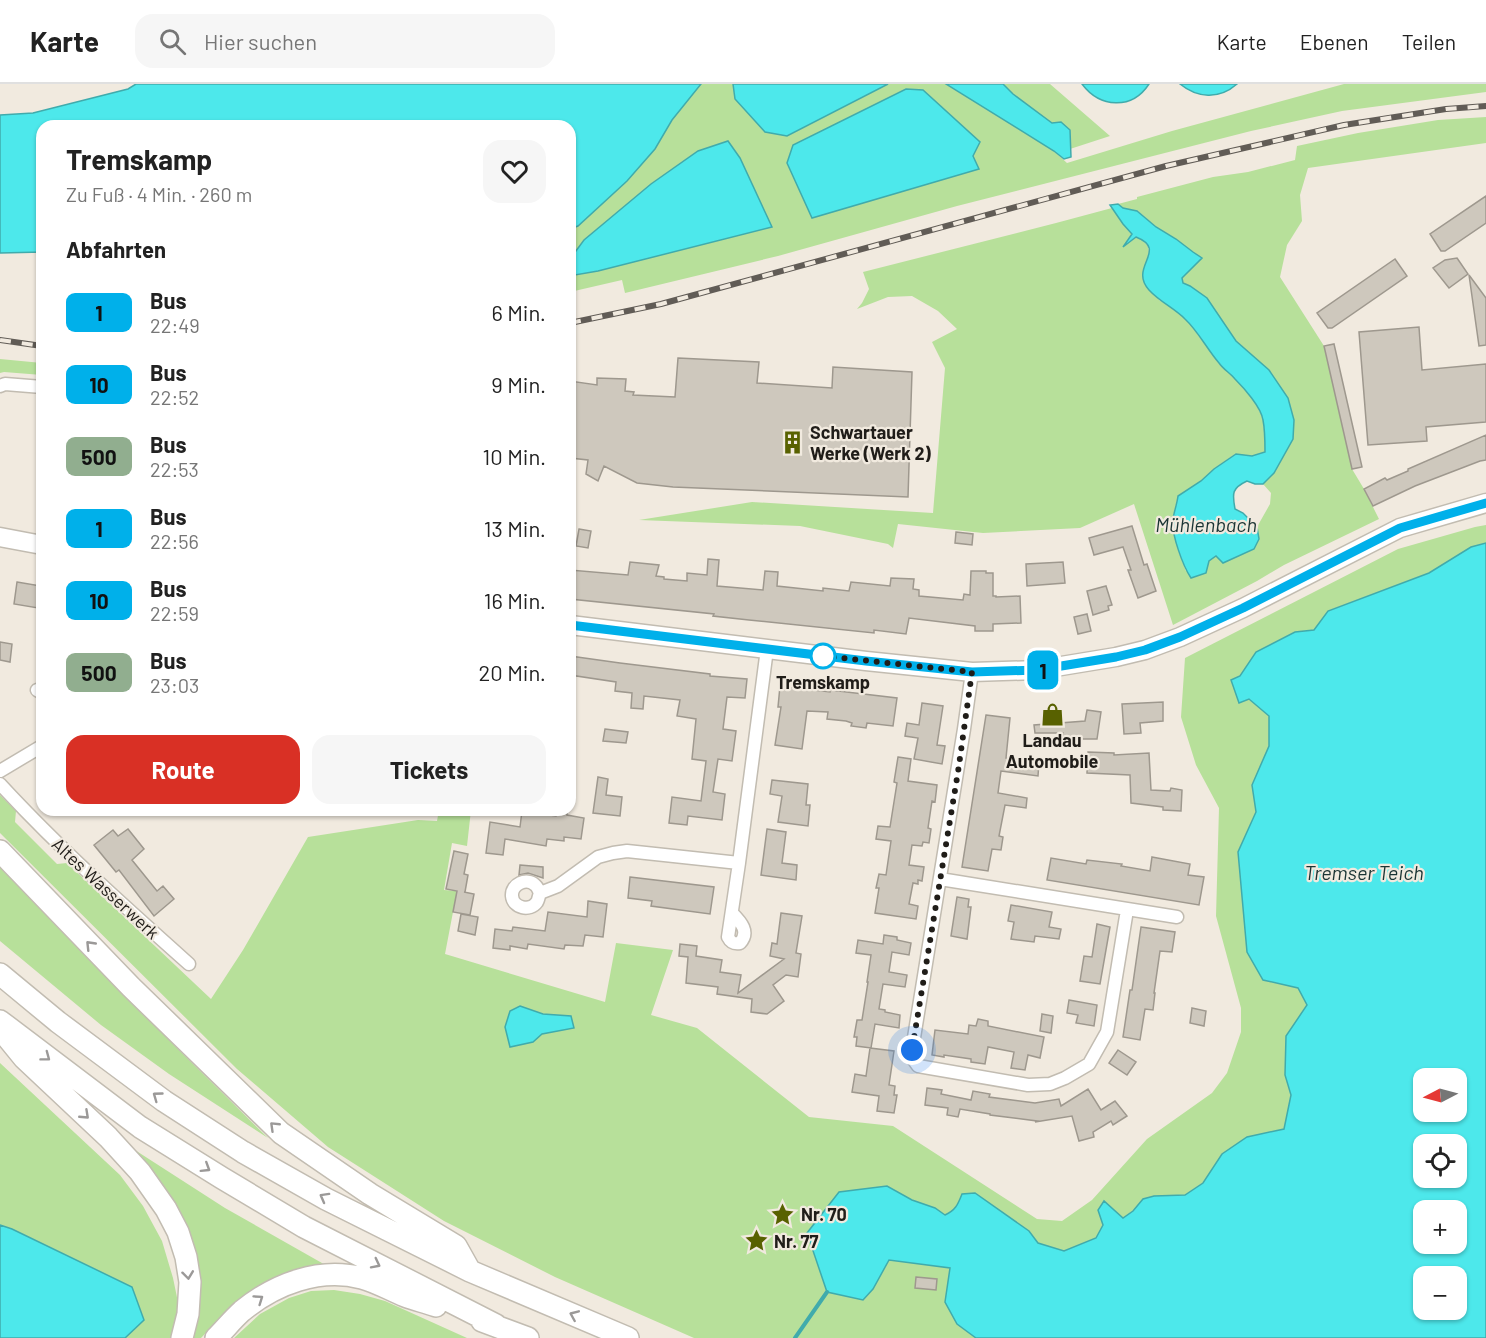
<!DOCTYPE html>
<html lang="de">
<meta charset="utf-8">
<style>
body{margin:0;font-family:Barlow,sans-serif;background:#f6f6f6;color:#222;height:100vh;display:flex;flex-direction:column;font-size:22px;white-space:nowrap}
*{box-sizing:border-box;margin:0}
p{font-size:20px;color:#767676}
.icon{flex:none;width:33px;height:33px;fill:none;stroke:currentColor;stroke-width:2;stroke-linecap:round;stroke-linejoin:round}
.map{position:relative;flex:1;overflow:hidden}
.details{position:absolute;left:36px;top:36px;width:540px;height:696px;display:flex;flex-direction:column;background:#fff;border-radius:18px;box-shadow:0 2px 4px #0004}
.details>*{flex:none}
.badge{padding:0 12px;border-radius:9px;font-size:21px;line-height:39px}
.needle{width:39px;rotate:264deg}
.controls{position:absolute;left:1413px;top:984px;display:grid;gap:12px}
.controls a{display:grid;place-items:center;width:54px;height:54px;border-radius:12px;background:#fff;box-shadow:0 2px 4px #0004;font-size:30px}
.you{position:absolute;width:30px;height:30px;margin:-15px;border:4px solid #fff;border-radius:50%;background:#1a73e8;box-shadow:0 0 0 9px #1a73e833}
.map>.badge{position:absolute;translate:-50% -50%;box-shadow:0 0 0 3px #fff}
h2{padding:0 30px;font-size:22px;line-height:54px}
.round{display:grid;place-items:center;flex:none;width:63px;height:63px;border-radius:18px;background:#f6f6f6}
.overview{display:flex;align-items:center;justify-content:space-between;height:102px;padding:0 30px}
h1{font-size:28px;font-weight:700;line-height:45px}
.primary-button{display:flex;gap:12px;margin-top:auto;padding:12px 30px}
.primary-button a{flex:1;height:69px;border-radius:18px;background:#d93025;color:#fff;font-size:24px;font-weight:700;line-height:69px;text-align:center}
.primary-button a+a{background:#f6f6f6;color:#222}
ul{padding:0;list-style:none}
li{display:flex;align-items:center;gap:18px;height:72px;padding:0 30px}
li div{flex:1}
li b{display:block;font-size:22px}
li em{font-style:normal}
li .badge{min-width:66px;font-weight:700;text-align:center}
header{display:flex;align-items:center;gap:36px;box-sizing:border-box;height:84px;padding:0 30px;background:#fff;border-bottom:2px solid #e0e0e0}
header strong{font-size:28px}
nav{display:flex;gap:33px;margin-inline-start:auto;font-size:21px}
.search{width:420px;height:54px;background:#f6f6f6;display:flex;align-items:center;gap:15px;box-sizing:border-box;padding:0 21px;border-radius:18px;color:#767676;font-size:22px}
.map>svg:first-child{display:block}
</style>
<header>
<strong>Karte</strong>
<div class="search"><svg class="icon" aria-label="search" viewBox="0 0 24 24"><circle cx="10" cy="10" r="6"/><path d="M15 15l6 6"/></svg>Hier suchen</div>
<nav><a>Karte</a><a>Ebenen</a><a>Teilen</a></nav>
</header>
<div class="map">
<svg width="1486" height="1254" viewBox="0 0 1486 1254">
<rect width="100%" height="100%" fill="#f1eadf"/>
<!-- green -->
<path fill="#b7e09a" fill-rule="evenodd" d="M701 0H733L735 15 787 52 888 0H946L1054 67 1067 79 1172 47 1344 0H1486V8L1342 27 1251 47 957 122 778 172 625 209 622 196 570 208V176L576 191 771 142 740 74 728 57 698 67 651 100 584 156 570 175V145L578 142 655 65 672 36ZM923 6 980 58 973 72Z
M1003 0H1050L1110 52 1070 65 1069 46 1061 38 1052 40 1013 10Z
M1486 33V59L1308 84 1300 111 1302 137 1287 161 1280 193 1324 262 1352 385 1364 405 1379 435 1284 481 1257 497 1173 541 1134 420 1080 444 983 449 898 440 893 464 888 460 800 442 639 436 752 418 933 429 945 284 932 258 957 245 938 227 912 212 888 213 857 225 862 219 869 205 863 188 1056 139 1112 124 1123 140 1132 150 1125 161 1136 153C1147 157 1152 165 1147 176L1159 216 1174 225 1188 237 1220 281 1237 296 1254 317 1263 334 1266 368 1252 372 1235 370 1214 385 1201 397 1178 412 1172 438 1178 466 1186 487 1217 472 1259 455 1257 443 1270 420 1271 409 1263 400 1274 389 1293 355 1294 336 1269 286 1236 257 1206 214 1190 202 1183 199 1182 194 1202 174 1193 168 1176 155 1156 143 1138 127 1123 124 1118 120 1137 115V113L1213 93 1248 88 1295 76 1297 62 1358 49 1438 36Z
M0 275 42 279V291L4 288 0 289Z
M1486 441V459L1471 463 1429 489 1328 527 1314 546 1295 548 1256 568 1240 592 1249 615 1269 632V662L1252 701 1256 728 1238 768 1263 896 1298 904 1307 921 1286 952 1285 991 1291 1011 1284 1046 1247 1053 1222 1070 1203 1099 1185 1111 1154 1112 1143 1115 1133 1127 1123 1134 1103 1141 1096 1154 1064 1167 1038 1159 1029 1147 975 1109 952 1128 945 1131 934 1124 912 1116 887 1102 807 1149 828 1208 863 1216 873 1205 889 1176 950 1184 957 1240 976 1254H694L555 1193 444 1137 328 1063 237 985 0 749V711L16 727 15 738 57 780 67 779 211 915 243 866 308 753 418 736 437 737 439 726H471L467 762 452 759 444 806 457 807 445 870 605 918 616 859 673 866 651 931 697 944 809 1033 893 1042 1037 1135 1062 1137 1092 1116 1147 1055 1212 1009 1227 989 1241 948V924L1216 832 1219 724 1196 681 1181 633 1185 574 1398 465 1475 443Z
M0 781 175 962 268 1054 169 990 101 941 0 857Z
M0 979 120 1091 143 1122 162 1157 173 1194 179 1223 172 1254H125L144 1236 132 1203 12 1145 0 1141Z
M124 1059 225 1124 329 1183 252 1209 216 1238 201 1254H190L197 1226 199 1184 184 1139 155 1089Z
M334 1206 360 1210 385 1217 467 1254H234L260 1230 289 1214 311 1207Z"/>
<!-- water -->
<path fill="#4de8eb" stroke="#40abac" stroke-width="1.5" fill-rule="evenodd" d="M136 0H701L672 36 655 65 627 97 578 142 570 145V42H42V168L0 169V31L33 29 128 5Z
M733 0H888L787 52 765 48 735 15Z
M946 0H1003L1013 10 1052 39 1061 38 1070 46 1071 73 1064 75 1054 67Z
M1082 0H1149C1132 26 1100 24 1082 0Z
M1180 0H1237C1219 16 1197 14 1180 0Z
M906 5 923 6 980 58 973 72 979 85 812 134 787 79 793 61Z
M728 57 740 74 772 143 598 187 575 191 570 175 584 156 651 100 698 67Z
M1118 120 1123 124 1137 127 1156 143 1176 155 1193 168 1202 174 1182 194 1183 199 1190 202 1207 214 1236 257 1269 286 1288 314 1294 336 1293 355 1274 389 1263 400H1255L1247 397C1232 404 1232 409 1235 425L1243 429 1257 443 1259 455 1254 465 1223 479 1216 472 1209 477 1206 489 1191 494C1183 482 1171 450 1173 435 1174 428 1177 420 1178 412L1201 397 1214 385 1236 370 1252 372 1265 368C1265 358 1265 346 1263 336 1261 323 1244 304 1235 295 1230 289 1223 285 1219 279 1207 265 1198 247 1185 235 1174 224 1160 218 1149 206 1128 183 1169 166 1136 153L1123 163 1132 150 1123 140 1110 121Z
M1486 459V1254H976L957 1240 945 1218 950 1184 889 1176 873 1205 863 1216 827 1208 807 1149 839 1108 887 1102 912 1116 935 1124 945 1131C956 1126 958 1120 962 1110L975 1109 1029 1147 1038 1159 1064 1167 1096 1154 1103 1141 1098 1126 1104 1117 1123 1134 1133 1127 1143 1115 1154 1112 1185 1111 1203 1099 1222 1070 1247 1053 1284 1045 1291 1011 1285 991 1286 952 1307 921 1298 904 1263 896 1247 868 1238 768 1256 728 1252 701 1269 662V632L1249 615 1239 619 1231 596 1240 592 1256 568 1295 548 1314 546 1328 527 1429 489 1471 463ZM1424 994H1456V1028H1424ZM1424 1060H1456V1094H1424ZM1424 1126H1456V1160H1424ZM1424 1192H1456V1226H1424Z
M520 922 543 930 571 932 574 944 542 950 533 958 510 963 505 943 510 927Z
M0 1141 12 1145 132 1203 144 1236 125 1254H0Z"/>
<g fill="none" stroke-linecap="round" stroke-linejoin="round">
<!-- stream -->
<path stroke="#40abac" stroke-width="4" d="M795 1254 827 1208"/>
</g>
<!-- building -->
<path fill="#cec8bd" stroke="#9e988e" stroke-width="1.5" d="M1486 112V139L1445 167H1441L1430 150Z
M1457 174 1468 190 1449 204 1433 184 1445 176Z
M1395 175 1407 192 1332 244H1328L1317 229Z
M1469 191 1486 214V261L1479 262Z
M1419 243 1422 286 1486 280V338L1426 343 1427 357 1368 361 1359 248Z
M1334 260 1362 383 1352 385 1324 262Z
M678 274 759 278 757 299 832 304 833 283 912 288 908 413 673 403 637 399 604 382 598 397 586 390 588 376 570 374V297L597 301V294L626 295 625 307 634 308 633 311 675 313Z
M1486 351V376L1480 377 1415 402 1373 422 1364 405 1385 394 1387 396 1408 387V385Z
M1132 442 1144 481 1147 480 1156 507 1138 514 1128 486H1131L1123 463 1094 471 1089 454Z
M579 445 591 447 588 464 576 462Z
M956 448 973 450 972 461 955 459Z
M708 475 719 476 717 502 763 506 765 487 778 488 777 502 823 507V504L849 507 851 498 890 502 891 494 914 495 913 505 919 506V512L963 516 964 510 970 511 971 487H986V489H993V512H996V513L1020 512 1021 539 993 540V547H975V542L909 534 906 550 874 546V549L749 536 713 532 714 530 570 515V486L628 491 630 478 659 481 656 492 664 493V495L687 497V489L707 491Z
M1063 478 1065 499 1027 502 1026 480Z
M17 498 41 502 38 524 14 520Z
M1106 502 1112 521 1108 522 1109 526 1093 531 1087 507Z
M1087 530 1091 547 1078 550 1074 533Z
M0 558 12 560 10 578 0 576Z
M570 572 620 579 710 590V592L747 595 745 614 727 613 723 645 736 647 732 677 718 675 713 708 725 710 722 736 688 732 687 741 669 739 672 713 701 717 706 677 692 675 696 635 677 632 680 616 644 612 643 625 631 624 632 609 615 607 616 598 570 591Z
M780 602 830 608V606L897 614 893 642 867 639 866 644 851 642 852 639 846 637 827 635 828 628 807 627 802 665 775 661 781 623H778Z
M1163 618V637L1140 639 1141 649 1124 650 1122 620Z
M922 619 943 622 937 661 945 662 942 680 914 675 918 654 905 652 907 639 919 641Z
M1087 626 1101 628 1097 655H1063V649H1035L1034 641 1085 637Z
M986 631 1010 634 1006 674 1039 678 1038 692 1001 687 998 709 1027 714 1026 724 1005 721 999 752 1003 753 1001 766 992 765 988 787 962 783Z
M605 645 628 648 626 659 603 657Z
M1088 668 1114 669V671L1149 669 1151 706 1170 707 1171 704 1182 706 1181 727 1163 726V723L1131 719 1130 691 1087 689Z
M898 673 911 675 908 697 937 701 935 718 932 717 928 744 931 745 929 759 923 758 922 762 912 761 909 781 924 783 922 797 918 796V800L913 799 909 820 918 822 916 835 875 829 879 804H876L879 790 886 791 891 757 876 755 878 742 890 743 897 699 894 698Z
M598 693 608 695 606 711 622 713 620 732 593 729Z
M772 696 808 700 806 721H810L808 742 778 738 782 712 770 710Z
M557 726 567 727V731L584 734 581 755 564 753V757L547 755 546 762 505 755 503 771 486 769 490 738 520 743 522 727 556 732Z
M128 745 144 765 132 776 157 807 163 802 174 815 154 832 119 786 116 788 94 761 113 746 118 752Z
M767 745 786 748 782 779 797 781 796 796 761 791Z
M454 767 468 770 464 790 468 791 465 808H464L474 810 470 831 453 828 457 807 446 805Z
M1152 773 1190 780 1188 791 1204 793 1199 821 1047 796 1051 774 1086 780 1087 776 1122 780 1121 782 1150 787Z
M520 781 543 783V794L528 789 519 791Z
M630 793 714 803 710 830 651 822 652 817 628 814Z
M957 813 969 815 968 823H971L967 855 951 852Z
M588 817 607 820 603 853 585 851 583 862 565 861 564 865 528 860 527 865 510 862V866L493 864 495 845 512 847 513 843 545 847 548 828 587 833Z
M1011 821 1052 828 1049 843 1061 845 1059 855 1035 852 1034 858 1011 855 1014 838 1008 837Z
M781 829 802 832 796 869 801 870 798 893 786 891 773 901 784 917 767 930 751 928 752 915 717 910 718 903 686 899 688 873 679 872 680 860 697 862 696 872 722 876 720 888 741 891 738 909 784 875 770 872 772 859 777 860Z
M461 830 478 833 475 851 458 847Z
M1097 840 1110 843 1100 900 1080 897 1084 872 1092 873Z
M1141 843 1175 848 1172 868 1160 867 1154 909H1155L1153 926 1145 925 1140 956 1123 953 1130 906H1132Z
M884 851 897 853V856L911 859 909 871 892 868 889 888 907 891 905 903 883 900 879 925 885 926V928L900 931 899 944 875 940 871 964 856 962 857 953H854L857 936H862L868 898H867L871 871 856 869 858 856 883 860Z
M1069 916 1097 921 1094 942 1076 939 1078 931 1067 929Z
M1192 924 1206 927 1204 942 1190 939Z
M1042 930 1053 932 1051 949 1040 947Z
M978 935 988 937V942L1044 953 1040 974 1028 971 1025 986 1011 984 1014 968 988 963 985 980 971 978V975L944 971V973L932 971 935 946 968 950 969 941 976 942Z
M870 964 894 967 889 1001 895 1002 894 1011H897L894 1029 877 1027 879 1012 852 1008 855 990 866 992Z
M1118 966 1136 978 1127 991 1109 979Z
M927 1004 942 1006 941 1010 971 1016 973 1007 990 1010 989 1013 1035 1019 1059 1015 1061 1022 1088 1005 1101 1026 1115 1017 1127 1032 1113 1041 1111 1037 1093 1048 1094 1053 1079 1057 1072 1032 1035 1038 1037 1037 990 1031V1030L960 1025 958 1033 947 1031 948 1024 925 1021Z
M916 1193 937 1195 936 1206 915 1204Z"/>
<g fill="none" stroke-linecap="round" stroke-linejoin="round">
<defs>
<path id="street" d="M0 302 5 300 42 303
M972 588 964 645 912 966 913 975 918 982 1028 1001 1050 1000 1065 994 1089 980 1107 948 1127 826
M37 606 42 609
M0 687 42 662
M0 700C59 764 124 822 189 880
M940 795 1177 833
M540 809C539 807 537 802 535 801 527 793 511 800 512 812 513 824 530 828 537 818 538 817 539 811 540 809L558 802 598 773 613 769 627 767 739 779 767 565
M732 829C741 838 750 848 740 859 734 860 731 859 728 853L739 779"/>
<path id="primary" d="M0 453 42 461
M570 541 866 577 972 588 1037 586 1116 573 1145 566 1180 553 1243 524 1400 444 1486 419"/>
<path id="highway" d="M0 767 131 903 281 1049 370 1110 456 1162 470 1187
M0 890 58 938 164 1017 243 1068 326 1115 470 1187 628 1254
M0 937 140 1043 222 1094 304 1143 496 1241
M6 952 24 974 108 1053 140 1088 166 1125 178 1148 186 1173 190 1198 188 1230 182 1254
M482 1237 528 1254
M216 1254C225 1245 233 1235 242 1227 275 1200 319 1183 362 1194 377 1198 390 1206 405 1212 415 1216 425 1218 436 1222"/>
</defs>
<!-- street casing -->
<use href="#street" stroke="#c2bcb1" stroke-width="15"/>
<!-- primary casing -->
<use href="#primary" stroke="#c2bcb1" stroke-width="21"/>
<!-- highway casing -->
<use href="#highway" stroke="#c2bcb1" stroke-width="24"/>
<!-- street -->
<use href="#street" stroke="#fff" stroke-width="12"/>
<!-- primary -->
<use href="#primary" stroke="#fff" stroke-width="18"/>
<!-- highway -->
<use href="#highway" stroke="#fff" stroke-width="21"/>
<defs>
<path id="rail" d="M570 239 661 220 1166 82 1344 41 1446 25 1486 22
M0 256 42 262"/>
</defs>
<!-- rail casing -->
<use href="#rail" stroke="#615c56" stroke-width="6"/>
<!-- rail -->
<use href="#rail" stroke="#f1eadf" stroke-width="4" stroke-dasharray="11" stroke-linecap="butt"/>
</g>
<!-- one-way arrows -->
<defs><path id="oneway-chevron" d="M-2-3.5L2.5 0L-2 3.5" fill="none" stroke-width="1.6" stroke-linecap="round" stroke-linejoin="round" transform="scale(1.5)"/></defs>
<g stroke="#9b9998">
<use href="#oneway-chevron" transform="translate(90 861) rotate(-134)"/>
<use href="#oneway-chevron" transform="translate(46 973) rotate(37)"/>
<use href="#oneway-chevron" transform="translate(157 1012) rotate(-144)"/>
<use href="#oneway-chevron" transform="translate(85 1031) rotate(43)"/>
<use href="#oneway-chevron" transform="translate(274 1042) rotate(-136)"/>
<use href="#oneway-chevron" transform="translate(206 1084) rotate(32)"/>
<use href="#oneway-chevron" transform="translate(324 1113) rotate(-151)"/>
<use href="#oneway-chevron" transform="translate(376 1180) rotate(27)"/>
<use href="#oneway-chevron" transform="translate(188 1191) rotate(83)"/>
<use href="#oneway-chevron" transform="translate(259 1215) rotate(-35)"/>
<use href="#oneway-chevron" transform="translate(574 1231) rotate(-157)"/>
</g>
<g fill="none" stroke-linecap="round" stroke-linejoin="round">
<defs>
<path id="line" d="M570 541 866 577 972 588 1037 586 1116 573 1145 566 1180 553 1243 524 1400 444 1486 419"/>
</defs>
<!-- line casing -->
<use href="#line" stroke="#fff" stroke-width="14"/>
<!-- line -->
<use href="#line" stroke="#00b0ea" stroke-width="9"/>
<!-- walk -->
<path stroke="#201d19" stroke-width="6" stroke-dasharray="0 10.8" d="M823 572 972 588 958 688 912 966"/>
</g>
<!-- icons -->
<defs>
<symbol id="building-bare" viewBox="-9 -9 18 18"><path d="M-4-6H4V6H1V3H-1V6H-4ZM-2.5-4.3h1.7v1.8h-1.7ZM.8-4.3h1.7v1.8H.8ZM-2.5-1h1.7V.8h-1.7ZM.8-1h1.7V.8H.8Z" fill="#586100" stroke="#f1eadf" stroke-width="2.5" paint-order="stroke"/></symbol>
<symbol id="shop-bare" viewBox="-9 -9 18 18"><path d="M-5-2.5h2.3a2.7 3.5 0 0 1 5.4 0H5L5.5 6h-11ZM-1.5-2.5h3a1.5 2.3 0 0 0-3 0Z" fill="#586100" stroke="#f1eadf" stroke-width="2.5" paint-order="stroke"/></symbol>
<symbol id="sight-bare" viewBox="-9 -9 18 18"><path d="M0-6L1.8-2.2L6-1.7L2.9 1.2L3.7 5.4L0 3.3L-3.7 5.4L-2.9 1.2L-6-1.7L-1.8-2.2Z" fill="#586100" stroke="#f1eadf" stroke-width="2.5" paint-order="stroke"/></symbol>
</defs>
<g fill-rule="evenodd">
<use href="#building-bare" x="776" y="342" width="33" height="33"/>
<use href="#shop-bare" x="1036" y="614" width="33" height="33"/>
<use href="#sight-bare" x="766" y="1114" width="33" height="33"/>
<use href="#sight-bare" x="740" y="1140" width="33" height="33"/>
</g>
<!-- markers -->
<circle fill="#fff" stroke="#00b0ea" stroke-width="3" cx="823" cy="572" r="12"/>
<g text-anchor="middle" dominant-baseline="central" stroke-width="4.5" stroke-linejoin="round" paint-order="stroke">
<!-- poi labels -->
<g font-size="18" font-weight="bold" fill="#201d19" stroke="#f1eadf" text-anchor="start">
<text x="810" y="348">Schwartauer<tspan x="810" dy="21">Werke (Werk 2)</tspan></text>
<text x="1052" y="656" text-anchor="middle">Landau<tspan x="1052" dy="21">Automobile</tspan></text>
<text x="801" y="1130">Nr. 70</text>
<text x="774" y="1157">Nr. 77</text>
</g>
<!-- stop labels -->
<g font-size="18" font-weight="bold" fill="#201d19" stroke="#f1eadf">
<text x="823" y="598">Tremskamp</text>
</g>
<!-- street labels -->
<g font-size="18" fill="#201d19" stroke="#f1eadf">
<text transform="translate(106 804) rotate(43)">Altes Wasserwerk</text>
</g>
<!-- water labels -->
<g font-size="20" font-style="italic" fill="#1a3434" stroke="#f1eadf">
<text x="1206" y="440">Mühlenbach</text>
<text x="1364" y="788">Tremser Teich</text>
</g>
</g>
</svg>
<div class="controls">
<a><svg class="needle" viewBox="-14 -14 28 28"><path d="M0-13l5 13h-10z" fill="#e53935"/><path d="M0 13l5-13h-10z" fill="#767676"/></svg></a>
<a><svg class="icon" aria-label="locate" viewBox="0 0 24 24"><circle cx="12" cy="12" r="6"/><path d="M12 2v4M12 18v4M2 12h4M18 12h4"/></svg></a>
<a>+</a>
<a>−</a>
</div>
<div class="you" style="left:912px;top:966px"></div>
<b class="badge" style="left:1043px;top:586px;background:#00b0ea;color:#111">1</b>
<section class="details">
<div class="overview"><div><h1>Tremskamp</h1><p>Zu Fuß · 4 Min. · 260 m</p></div><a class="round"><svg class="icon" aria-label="heart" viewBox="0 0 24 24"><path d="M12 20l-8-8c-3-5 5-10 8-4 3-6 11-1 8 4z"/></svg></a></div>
<h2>Abfahrten</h2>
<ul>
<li><span class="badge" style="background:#00b0ea;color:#111">1</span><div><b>Bus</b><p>22:49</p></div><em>6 Min.</em></li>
<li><span class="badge" style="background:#00b0ea;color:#111">10</span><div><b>Bus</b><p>22:52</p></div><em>9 Min.</em></li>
<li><span class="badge" style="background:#91ae8f;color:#111">500</span><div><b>Bus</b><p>22:53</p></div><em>10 Min.</em></li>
<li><span class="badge" style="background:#00b0ea;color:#111">1</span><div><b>Bus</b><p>22:56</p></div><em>13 Min.</em></li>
<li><span class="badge" style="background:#00b0ea;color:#111">10</span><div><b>Bus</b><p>22:59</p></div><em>16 Min.</em></li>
<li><span class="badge" style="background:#91ae8f;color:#111">500</span><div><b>Bus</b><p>23:03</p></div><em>20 Min.</em></li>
</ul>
<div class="primary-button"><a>Route</a><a>Tickets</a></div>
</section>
</div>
